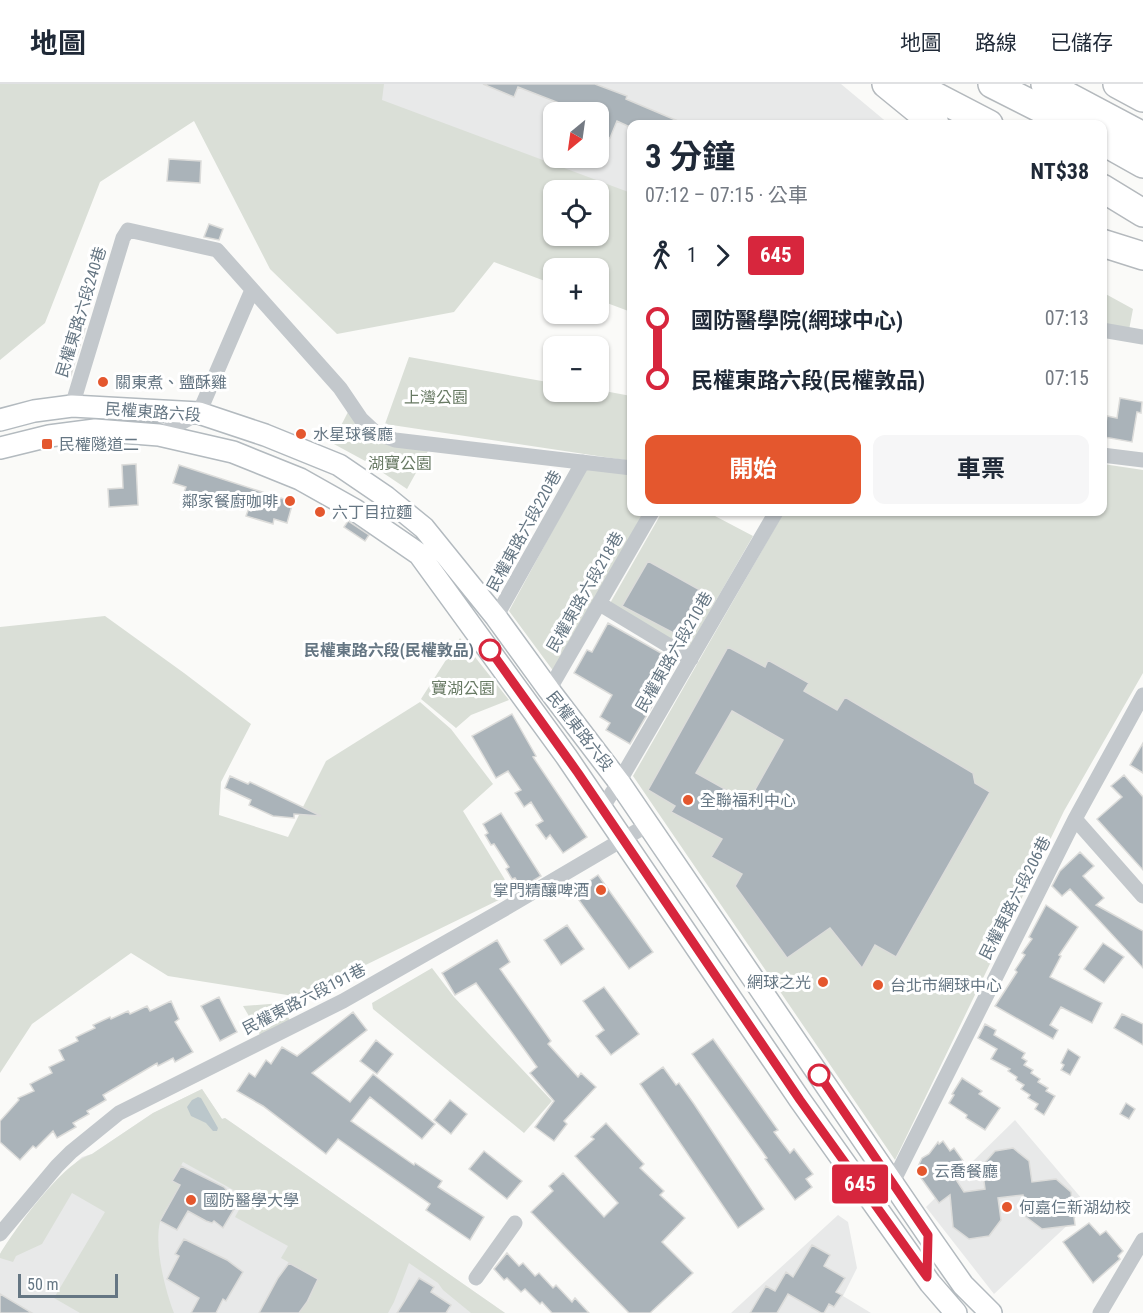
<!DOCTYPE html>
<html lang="zh-TW">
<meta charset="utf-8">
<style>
body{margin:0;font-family:"Roboto Condensed","Noto Sans TC",sans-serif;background:#f6f6f7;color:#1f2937;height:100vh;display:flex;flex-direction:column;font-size:22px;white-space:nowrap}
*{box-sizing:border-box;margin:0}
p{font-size:20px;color:#747a83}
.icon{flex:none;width:33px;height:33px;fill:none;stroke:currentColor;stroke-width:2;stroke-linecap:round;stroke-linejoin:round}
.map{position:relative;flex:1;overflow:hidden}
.side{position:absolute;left:627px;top:36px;width:480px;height:396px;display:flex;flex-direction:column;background:#fff;border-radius:12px;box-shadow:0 2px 4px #0004}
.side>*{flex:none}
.badge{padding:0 12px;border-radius:4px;font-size:21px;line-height:39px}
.needle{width:39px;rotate:209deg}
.tools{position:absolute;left:543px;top:18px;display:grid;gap:12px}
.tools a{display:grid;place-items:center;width:66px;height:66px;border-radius:12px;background:#fff;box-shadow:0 2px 4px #0004;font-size:30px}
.scale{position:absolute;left:18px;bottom:15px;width:100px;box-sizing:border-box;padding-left:6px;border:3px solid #657683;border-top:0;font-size:16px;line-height:21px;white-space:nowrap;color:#657683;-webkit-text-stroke:4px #fff;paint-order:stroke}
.map>.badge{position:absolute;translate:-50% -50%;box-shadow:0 0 0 3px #fff}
.legs{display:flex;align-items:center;gap:9px;height:66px;padding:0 18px;font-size:20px}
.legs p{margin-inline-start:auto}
.overview{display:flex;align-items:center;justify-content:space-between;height:102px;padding:0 18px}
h1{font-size:33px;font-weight:700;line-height:45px}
.cta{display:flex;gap:12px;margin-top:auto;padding:12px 18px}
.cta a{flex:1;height:69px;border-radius:12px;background:#e4572e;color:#fff;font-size:24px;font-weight:700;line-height:69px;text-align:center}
.cta a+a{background:#f6f6f7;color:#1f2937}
ul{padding:0 18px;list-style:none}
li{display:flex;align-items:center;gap:21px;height:60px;font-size:22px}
li i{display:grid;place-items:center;width:9px;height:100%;margin:0 8px;background:currentColor}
li i::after{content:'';width:15px;height:15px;margin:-8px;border:4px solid;border-radius:50%;background:#fff}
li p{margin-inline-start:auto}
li:first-child i{background:linear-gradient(#0000 50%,currentColor 0)}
li:last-child i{background:linear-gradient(currentColor 50%,#0000 0)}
header{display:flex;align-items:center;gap:36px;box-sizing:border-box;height:84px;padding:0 30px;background:#fff;border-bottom:2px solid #e0e1e3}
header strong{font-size:28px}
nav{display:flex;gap:33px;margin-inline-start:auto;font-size:21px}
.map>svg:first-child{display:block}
</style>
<header>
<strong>地圖</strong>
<nav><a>地圖</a><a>路線</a><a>已儲存</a></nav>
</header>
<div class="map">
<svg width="1143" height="1229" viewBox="0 0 1143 1229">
<rect width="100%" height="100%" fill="#fafaf8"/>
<!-- built -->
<path fill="#e8e9e9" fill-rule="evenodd" d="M373 0H841L889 40H632L631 131 598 106 370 15ZM554 28H598V74H554Z
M202 1005 222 1035 225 1034 505 1229H0V1170L25 1133 54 1100 82 1073 92 1070 153 1029Z
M1015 1036 1088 1122 994 1210 926 1123Z
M838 1131 848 1138 857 1184 843 1212 871 1229H731Z"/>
<!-- green -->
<path fill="#dadfd7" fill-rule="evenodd" d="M0 0H384L382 16 631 109V228L599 216 598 184H554L553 200 494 178 454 228 337 250 270 185 194 37 100 98 45 239 0 276ZM554 106H598V152H554Z
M1102 208 1133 225 1129 246 1103 241Z
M409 273 553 299 554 308 599 306 631 312V377L385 340Z
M348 328 428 367 407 405 367 378 332 359Z
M1103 380 1143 386V589L1064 727 895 1076 633 692 784 428H1102Z
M587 383 631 390 632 428H650L557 592 509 527Z
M662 428H717L715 432 753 452 687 567 609 521Z
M105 532 184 589 251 640 221 698 219 731 288 753 326 677 420 618 451 645 493 700 463 727 513 809 300 913 168 892 131 869 32 940 0 989V543Z
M460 554 509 616 471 631 456 644 421 615Z
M432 884 454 913 552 1017 524 1049 373 925 372 919Z
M282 919 290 937 263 956 243 922Z
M202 1005 222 1035 225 1034 505 1229H471L443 1206 438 1199 409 1179 394 1218 388 1229H299L306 1217 308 1218 318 1195 281 1174 288 1162 235 1133 246 1113 183 1078 172 1097 182 1102C175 1112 163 1126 160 1138 154 1162 165 1206 174 1229H80L54 1214 105 1128 72 1109 42 1160 16 1172 13 1178 0 1174V1170C16 1144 63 1078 92 1070L153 1029Z"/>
<!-- water -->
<path fill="#bbc7cb" d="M198 1013 201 1014 218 1044 217 1047H213L206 1039 191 1032 187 1023 192 1016Z"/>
<!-- building -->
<path fill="#aab3b9" stroke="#dcdcda" stroke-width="1.5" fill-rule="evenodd" d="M483 0H595L627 12 626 15 685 40H632V44L617 37 610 54 598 50V28H582L518 3 514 13Z
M169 75 201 77 200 99 167 97Z
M209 140 223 145 219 156 204 153Z
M69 239 85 244 70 294 66 293 67 290 60 288 68 260 63 259Z
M1120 314 1142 318 1141 329 1137 328 1132 358 1104 353 1107 332 1117 334Z
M136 380 138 421 109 423 108 405 123 404 122 381Z
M179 381 293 418 287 439 274 435 273 440 246 432 249 424 216 413 213 421 183 411 186 403 173 399Z
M348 437 369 451 365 457 344 443Z
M648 477 709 511 685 555 622 522Z
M608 539 677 578 666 597 656 591 644 613 654 619 630 660 606 646 610 639 600 633 612 611 574 589 587 566 592 568Z
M728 563 765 583 768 576 809 599 804 607 837 626 845 613 973 689 975 699 990 708 896 873 875 861 862 884 830 844 787 874 735 802 742 790 711 773 722 755 671 728 675 722 648 706ZM732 627 783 656 748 718 696 689Z
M512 630 536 672 533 673 587 753 563 769 550 751 546 755 536 741 543 737 531 718 524 723 515 709 521 706 508 687 496 694 472 652Z
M1143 659V689L1130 681Z
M1124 691 1143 713V786L1097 735 1122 713 1111 702Z
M230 692 248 700 250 698 321 732 294 730V734L273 732 249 721 251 716 225 704Z
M501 729 541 792 521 804 515 794 512 795 506 785 509 783 494 760 491 761 485 751 488 749 483 740Z
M1080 768 1094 782 1083 792 1104 814 1096 821 1143 847V884L1070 805 1062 812 1052 802 1060 787Z
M598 791 653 868 629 885 573 808Z
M1046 821 1078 843 1059 871 1061 872 1050 893 1102 919 1092 939 1061 923 1050 941 1058 946 1053 955 995 922 1017 888 1015 886 1025 871 1022 869 1032 855 1029 853Z
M567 841 584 865 561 881 544 856Z
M497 856 510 878 500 885 551 957 548 960 578 993 581 989 596 1003 564 1037 567 1040 554 1057 535 1043 554 1017 530 989 537 983 476 899 455 911 442 889Z
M1103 859 1124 873 1104 899 1084 885Z
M604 903 639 950 611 971 596 952 604 946 583 917Z
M219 913 237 948 220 957 201 922Z
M171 917 179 935 175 938 193 968 175 978 173 974 158 982 157 979 120 1001 103 1011 106 1016 87 1027 89 1030 73 1039 76 1043 57 1054 53 1047 36 1064 33 1062 20 1076 0 1058V1037L19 1016 18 1014 34 1007 30 1000 52 989 49 983 64 976 59 966 78 957 76 953 95 944 93 941 110 933 111 935 128 927 130 930 147 922 150 927Z
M353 928 367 946 312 989 350 1018 373 990 435 1040 422 1055 370 1013 351 1037 414 1081 415 1079 442 1097 438 1103 484 1133 470 1156 426 1126 430 1120 338 1055 326 1070 263 1022 237 1007 249 989 255 993 266 976 271 980 282 963 297 972Z
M1122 930 1143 940V961L1114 944Z
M985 940 996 946 994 951 1025 969 1022 974 1027 977 1024 981 1033 986 1031 989 1040 995 1038 998 1048 1004 1046 1007 1055 1012 1044 1031 1035 1025 1038 1020 1028 1014 1030 1011 1021 1005 1024 1001 1016 996 1017 993 1008 987 1010 985 991 975 997 965 978 954Z
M713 955 778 1046 774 1048 790 1069 794 1065 813 1090 806 1095 812 1103 795 1116 765 1075 767 1074 692 970Z
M376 956 393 970 377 990 360 977Z
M1068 965 1080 973 1070 991 1061 986 1064 981 1061 979Z
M663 983 676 1001 679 999 694 1020 764 1125 738 1144 640 1000Z
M962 994 982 1007 979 1010 1000 1024 985 1046 966 1034 967 1031 949 1019 954 1011 952 1010Z
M450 1016 467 1030 451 1050 434 1036Z
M1126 1019 1135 1025 1129 1035 1120 1030Z
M606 1039 644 1080 640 1084 664 1107 660 1111 685 1134 662 1158 693 1189 650 1229H629L531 1128 553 1107 549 1102 563 1089 604 1133 618 1119 575 1072 594 1055 591 1053Z
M943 1057 950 1067 954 1064 969 1085 955 1094 964 1108 985 1105 982 1082 995 1067 1013 1064 1029 1077 1032 1098 1056 1095 1071 1108 1075 1141 1042 1145 1026 1133 1023 1111 998 1114 1001 1136 989 1152 969 1155 953 1143 950 1111 939 1119 916 1087 922 1074 929 1070 938 1058 939 1060Z
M484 1067 522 1097 507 1115 469 1085Z
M181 1082 224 1103 229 1109 240 1115 223 1144 214 1137 212 1139 206 1137 188 1127 177 1146 160 1137 180 1101 172 1097Z
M1089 1139 1100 1151 1106 1147 1123 1167 1118 1172 1120 1175 1093 1199 1063 1158Z
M184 1155 227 1176 243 1188 226 1217 223 1215 216 1229H191L199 1214 167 1195 179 1172 175 1170Z
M812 1161 830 1171 824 1182 845 1194 836 1208 842 1211 834 1223 829 1220 824 1229H821L788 1210 777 1229H750L766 1202 775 1207 786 1188 793 1193Z
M507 1169 519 1182 523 1179 535 1192 539 1189 553 1204 556 1201 572 1218 575 1214 589 1229H552L542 1218 540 1220 525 1205 521 1208 507 1194 504 1196 494 1185Z
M289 1179 318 1195 307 1218 299 1229H259L278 1194Z
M419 1194 434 1203 431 1208 451 1221 446 1229H397Z
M0 1210 32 1229H0Z"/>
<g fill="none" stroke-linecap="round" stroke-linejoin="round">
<defs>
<path id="secondary" d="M0 336 34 327 72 322 199 329 265 351 339 381 386 413 424 444 496 533 549 606 619 698 928 1151 963 1201 991 1229
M0 364 49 352 95 346 159 351 233 368 300 395 355 426 419 470 566 672 800 1016 930 1199 956 1229"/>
<path id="motorway" d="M886 0 935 40
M912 0 989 40
M992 0 1071 40
M1045 0 1143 52
M1117 0 1143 14
M1102 57 1143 80
M1102 104 1143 129
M1102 159 1143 172"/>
</defs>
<!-- secondary casing -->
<use href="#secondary" stroke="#b3babf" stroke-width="24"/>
<!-- motorway casing -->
<use href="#motorway" stroke="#b4b9bd" stroke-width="30"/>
<!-- minor -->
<path stroke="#c3c8cc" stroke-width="15" d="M1102 246 1143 253
M72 322 123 154 128 146 217 166 340 304 361 335 376 349 395 356 632 384
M159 351 199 329 252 206
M1102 371 1143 376
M600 520 691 575
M496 533 583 378
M549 606 652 428
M602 724 619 698 776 428
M1075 735 1143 812
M892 1100 1075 735 1143 611
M0 1150 57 1082 71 1068 119 1029 343 917 501 827 649 740
M476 1194 515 1139
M1100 1229 1143 1156"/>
<!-- secondary -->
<use href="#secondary" stroke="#fff" stroke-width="21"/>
<!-- motorway -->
<use href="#motorway" stroke="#fff" stroke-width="27"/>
</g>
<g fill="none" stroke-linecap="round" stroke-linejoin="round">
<defs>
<path id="line-1" d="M490 566 578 689 800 1016 927 1193 928 1151 819 991"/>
</defs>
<!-- line-1 casing -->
<use href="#line-1" stroke="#fff" stroke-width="14"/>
<!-- line-1 -->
<use href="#line-1" stroke="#d7263d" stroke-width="9"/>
</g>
<!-- markers -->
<g fill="#e4572e" stroke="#fff" stroke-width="2">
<circle cx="103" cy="298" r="6"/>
<circle cx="301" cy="350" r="6"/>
<rect x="41" y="354" width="12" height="12" rx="3"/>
<circle cx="290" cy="417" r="6"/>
<circle cx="320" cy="428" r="6"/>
<circle cx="688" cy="716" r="6"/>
<circle cx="601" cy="806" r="6"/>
<circle cx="823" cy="898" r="6"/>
<circle cx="878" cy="901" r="6"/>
<circle cx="922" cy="1087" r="6"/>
<circle cx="191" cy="1116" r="6"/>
<circle cx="1007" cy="1123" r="6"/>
</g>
<g fill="#fff" stroke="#d7263d" stroke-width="3">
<circle cx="490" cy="566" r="10"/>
<circle cx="819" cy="991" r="10"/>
</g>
<g text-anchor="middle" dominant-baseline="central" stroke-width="6" stroke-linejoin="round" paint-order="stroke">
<!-- street labels -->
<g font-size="16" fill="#657683" stroke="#fff">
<text transform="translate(81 228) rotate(-73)">民權東路六段240巷</text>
<text transform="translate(153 328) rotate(4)">民權東路六段</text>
<text transform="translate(524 447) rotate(-61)">民權東路六段220巷</text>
<text transform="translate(585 508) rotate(-60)">民權東路六段218巷</text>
<text transform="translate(674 568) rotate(-60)">民權東路六段210巷</text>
<text transform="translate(580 647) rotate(52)">民權東路六段</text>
<text transform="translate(1015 814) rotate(-63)">民權東路六段206巷</text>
<text transform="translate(304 915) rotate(-27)">民權東路六段191巷</text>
</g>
<!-- poi labels -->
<g font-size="16" fill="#657683" stroke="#fff" text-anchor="start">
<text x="115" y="298">關東煮、鹽酥雞</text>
<text x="313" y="350">水星球餐廳</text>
<text x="59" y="360">民權隧道二</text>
<text x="278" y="417" text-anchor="end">鄰家餐廚咖啡</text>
<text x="332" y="428">六丁目拉麵</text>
<text x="700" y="716">全聯福利中心</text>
<text x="589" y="806" text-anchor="end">掌門精釀啤酒</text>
<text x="811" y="898" text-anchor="end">網球之光</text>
<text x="890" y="901">台北市網球中心</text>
<text x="934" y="1087">云喬餐廳</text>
<text x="203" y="1116">國防醫學大學</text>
<text x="1019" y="1123">何嘉仁新湖幼校</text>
</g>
<!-- park labels -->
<g font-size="16" fill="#687a64" stroke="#fff">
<text x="436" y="313">上灣公園</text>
<text x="400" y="379">湖寶公園</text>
<text x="463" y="604">寶湖公園</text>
</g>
<!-- stop labels -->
<g font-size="16" font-weight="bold" fill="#657683" stroke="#fff" text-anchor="end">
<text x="474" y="566">民權東路六段(民權敦品)</text>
</g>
</g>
</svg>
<div class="tools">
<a><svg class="needle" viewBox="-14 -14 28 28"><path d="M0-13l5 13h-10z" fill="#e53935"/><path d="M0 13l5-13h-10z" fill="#747a83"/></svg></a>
<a><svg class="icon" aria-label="locate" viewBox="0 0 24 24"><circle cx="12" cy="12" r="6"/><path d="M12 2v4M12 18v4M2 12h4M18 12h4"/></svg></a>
<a>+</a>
<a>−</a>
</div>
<div class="scale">50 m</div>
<b class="badge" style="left:860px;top:1100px;background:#d7263d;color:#fff">645</b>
<section class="side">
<div class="overview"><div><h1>3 分鐘</h1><p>07:12 – 07:15 · 公車</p></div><b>NT$38</b></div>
<div class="legs"><svg class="icon" aria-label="walk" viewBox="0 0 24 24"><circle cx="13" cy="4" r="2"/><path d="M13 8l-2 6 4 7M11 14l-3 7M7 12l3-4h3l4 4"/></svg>1<svg class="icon" aria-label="forward" viewBox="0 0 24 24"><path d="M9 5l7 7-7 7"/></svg><b class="badge" style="background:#d7263d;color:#fff">645</b></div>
<ul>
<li><i style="color:#d7263d"></i><b>國防醫學院(網球中心)</b><p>07:13</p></li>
<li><i style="color:#d7263d"></i><b>民權東路六段(民權敦品)</b><p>07:15</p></li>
</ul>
<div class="cta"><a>開始</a><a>車票</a></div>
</section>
</div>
